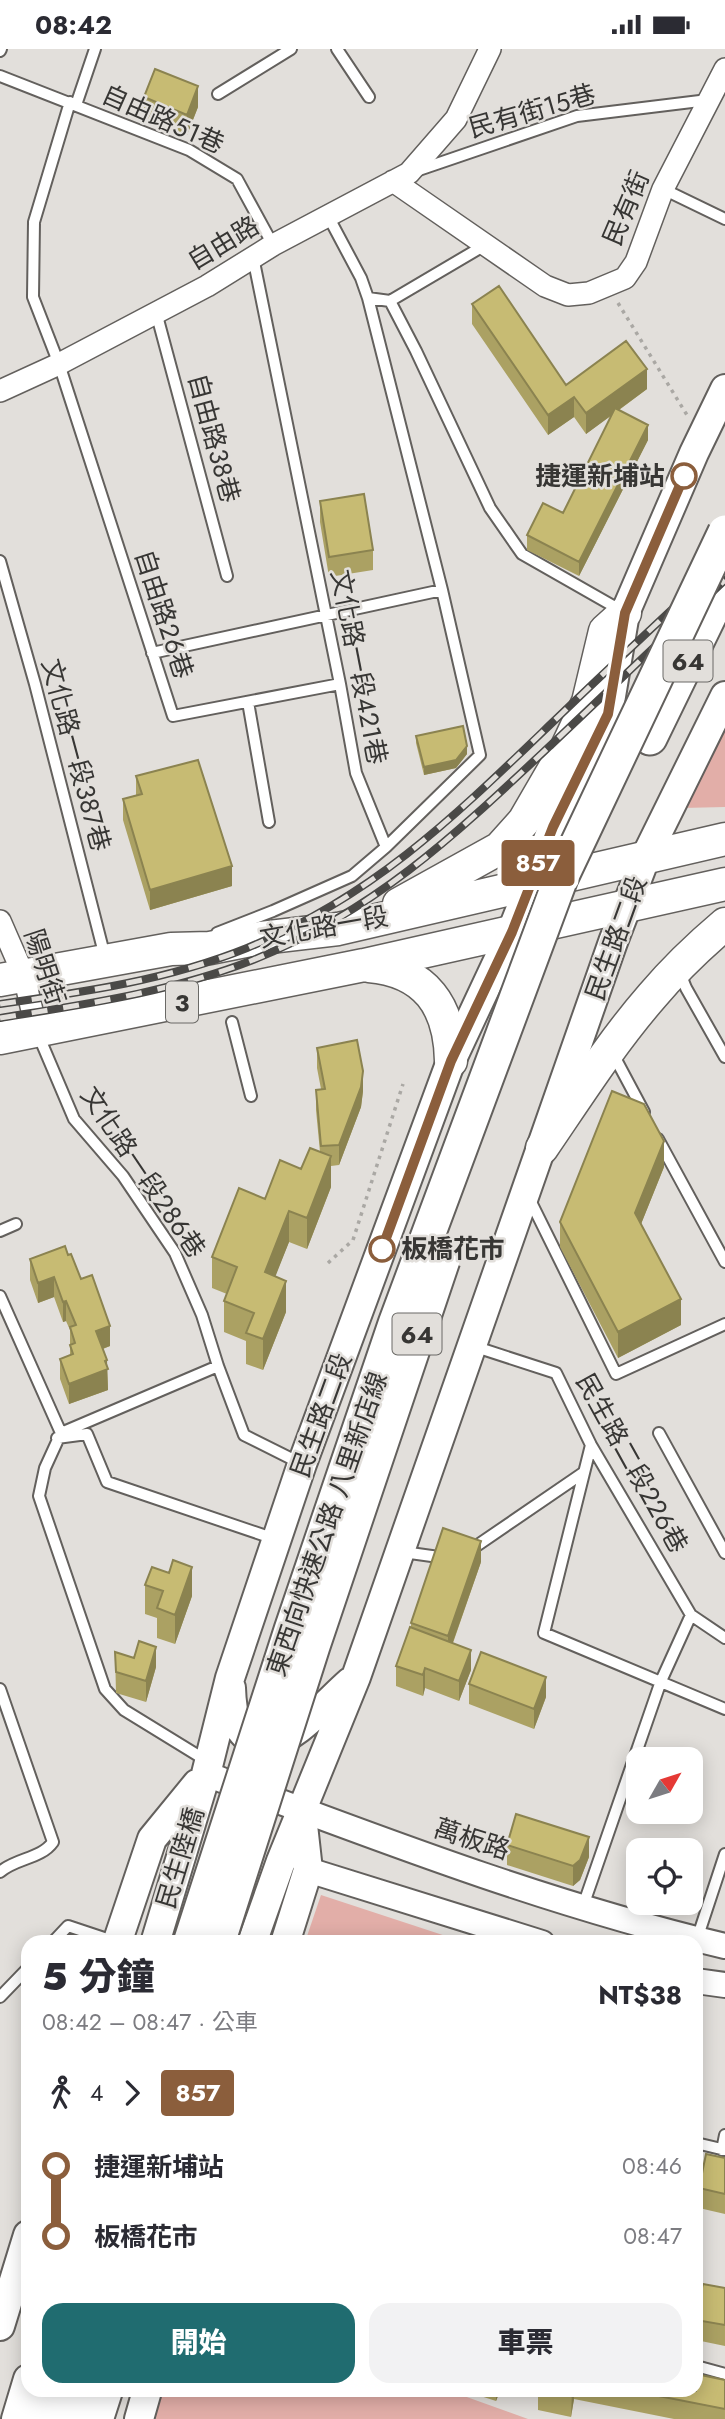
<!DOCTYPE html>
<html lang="zh-TW">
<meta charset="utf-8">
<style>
body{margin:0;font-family:Jost,"Noto Sans TC",sans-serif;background:#f2f2f3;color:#2b2b33;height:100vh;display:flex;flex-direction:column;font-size:26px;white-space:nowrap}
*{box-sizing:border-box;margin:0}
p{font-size:23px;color:#7c7c81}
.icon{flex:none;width:38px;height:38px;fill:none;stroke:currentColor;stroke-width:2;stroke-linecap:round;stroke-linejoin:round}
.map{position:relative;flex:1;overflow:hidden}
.side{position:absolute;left:21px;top:1886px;width:682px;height:462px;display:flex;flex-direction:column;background:#fff;border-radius:21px;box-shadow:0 4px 18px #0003}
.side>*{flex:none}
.badge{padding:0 14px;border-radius:5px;font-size:24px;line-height:46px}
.needle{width:46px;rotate:51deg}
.tools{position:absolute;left:626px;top:1698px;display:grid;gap:14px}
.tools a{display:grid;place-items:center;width:77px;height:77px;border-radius:14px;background:#fff;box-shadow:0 4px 18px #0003;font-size:35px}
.map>.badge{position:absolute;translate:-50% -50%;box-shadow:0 0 0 4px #fff}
.legs{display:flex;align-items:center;gap:10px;height:77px;padding:0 21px;font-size:23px}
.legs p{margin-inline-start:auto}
.summary{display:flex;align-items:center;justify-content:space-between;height:119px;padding:0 21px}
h1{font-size:38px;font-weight:800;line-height:52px}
.button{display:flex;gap:14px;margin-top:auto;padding:14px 21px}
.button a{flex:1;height:80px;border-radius:21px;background:#206c70;color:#fff;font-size:28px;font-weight:800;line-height:80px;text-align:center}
.button a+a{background:#f2f2f3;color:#2b2b33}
ul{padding:0 21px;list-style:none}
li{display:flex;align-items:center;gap:24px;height:70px;font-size:26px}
li i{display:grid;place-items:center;width:10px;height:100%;margin:0 9px;background:currentColor}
li i::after{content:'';width:18px;height:18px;margin:-9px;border:5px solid;border-radius:50%;background:#fff}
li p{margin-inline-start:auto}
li:first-child i{background:linear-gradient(#0000 50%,currentColor 0)}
li:last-child i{background:linear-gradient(currentColor 50%,#0000 0)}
.status{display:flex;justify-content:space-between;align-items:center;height:49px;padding:0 35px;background:#fff;direction:ltr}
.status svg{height:19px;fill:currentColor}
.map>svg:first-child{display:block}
</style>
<div class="status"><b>08:42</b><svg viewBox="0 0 49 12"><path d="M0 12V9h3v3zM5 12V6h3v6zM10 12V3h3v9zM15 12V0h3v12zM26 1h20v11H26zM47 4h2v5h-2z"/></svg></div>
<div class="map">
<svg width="725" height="2370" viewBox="0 0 725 2370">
<rect width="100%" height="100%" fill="#e2dfdb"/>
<!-- green -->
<path fill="#e2aea8" d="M725 661V758L682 759Z
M321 1846 464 1893H305Z
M163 2342H450L528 2370H155Z"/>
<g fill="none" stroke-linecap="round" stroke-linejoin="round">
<defs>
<path id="service" d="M337 0 369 48
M0 2 1 0
M0 27 189 101 237 130 273 196
M218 45 291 0
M70 53 34 173 33 248 59 315 173 667 340 635
M76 56 95 0
M416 122 577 67 708 51
M663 140 725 170
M328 167 361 229 368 249 442 541 480 706 386 798
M368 249 390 252 416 302 490 459 522 505 622 562
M390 252 485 196
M156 263 227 527
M0 512 35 635 105 908
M152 604 442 541
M248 653 269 773
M217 884 273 862 352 827 386 798 356 724 340 635 253 208
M680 924 686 939 725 1008
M232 973 251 1047
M37 983 74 1070 123 1127 175 1204 202 1266 218 1317 244 1386 300 1414
M612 1003 644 1063
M658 1090 725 1213
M529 1149 616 1325 725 1275
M0 1182 16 1175
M0 1247 61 1384 45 1419 39 1447 105 1640 124 1661 207 1712
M473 1297 556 1324 591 1396 691 1566 725 1589
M61 1384 218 1317
M659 1384 725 1504
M57 1389 87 1385 107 1433 275 1490
M591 1396 544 1584 725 1660
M469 1502 583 1424
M403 1503 446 1509
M0 1640 53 1793C41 1810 16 1809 0 1823
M583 1857 661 1632 691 1566
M697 1890 725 1805
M52 1894 68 1877 116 1893
M0 1948 28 1919
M696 2094 725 2101
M722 2101 725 2086
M696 2317 725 2325"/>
<path id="minor" d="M393 132 545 237 568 246 589 244 625 229 636 213 663 140 725 20
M0 342 59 315 207 237 273 196 409 124 456 70 490 0
M0 872 24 927 37 983"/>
<path id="tertiary" d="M206 1725C377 1789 547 1855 725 1897
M308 1821 542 1894
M696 1932 725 1936"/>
<path id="secondary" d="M231 1639C232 1669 236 1684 262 1699 296 1690 324 1656 350 1633
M117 1894 152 1790 197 1735
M155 1894 206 1725 230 1629 302 1415 451 1012 512 882 553 778 608 665 625 564 694 404 725 340
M252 1894 281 1812 356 1628 613 893 646 807 725 647
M285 1894 308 1821 302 1767
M0 2277 28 2186
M16 2370 28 2330
M99 2370 108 2342
M139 2370 147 2342"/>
<path id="primary" d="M399 855 500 799 524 772 567 698 588 653 605 582 625 564
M369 917C426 922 450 957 451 1012
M0 931 171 900 210 899 261 889 338 880 725 790
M0 989 364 916 725 835
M542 1099C577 1048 611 994 652 947 674 921 699 897 725 875"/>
<path id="trunk" d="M650 689 725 535
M45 2370 54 2342
M72 2370 80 2342"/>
</defs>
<!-- service casing -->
<use href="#service" stroke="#63605d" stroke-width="14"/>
<!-- minor casing -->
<use href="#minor" stroke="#63605d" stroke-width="24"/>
<!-- tertiary casing -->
<use href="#tertiary" stroke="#63605d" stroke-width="28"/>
<!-- secondary casing -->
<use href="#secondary" stroke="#63605d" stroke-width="32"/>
<!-- primary casing -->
<use href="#primary" stroke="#63605d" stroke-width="35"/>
<!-- trunk casing -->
<use href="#trunk" stroke="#63605d" stroke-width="37"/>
<!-- path -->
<path stroke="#aaa8a4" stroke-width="3.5" stroke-dasharray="3.5 5" stroke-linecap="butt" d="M618 254 687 366
M328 1214 353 1191 403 1035"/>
<!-- service -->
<use href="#service" stroke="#fff" stroke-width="10"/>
<!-- minor -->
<use href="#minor" stroke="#fff" stroke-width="21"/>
<!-- tertiary -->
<use href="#tertiary" stroke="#fff" stroke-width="24"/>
<!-- secondary -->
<use href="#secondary" stroke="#fff" stroke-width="28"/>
<!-- primary -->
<use href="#primary" stroke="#fff" stroke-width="32"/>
<!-- trunk -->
<use href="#trunk" stroke="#fff" stroke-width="33"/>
<defs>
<path id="rail" d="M0 955C84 943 168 931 247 899 376 846 457 765 555 671 611 617 668 564 725 511
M0 969C86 955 171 943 253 911 377 861 456 785 552 695 609 641 667 586 725 531"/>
</defs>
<!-- rail casing -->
<use href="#rail" stroke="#4a4947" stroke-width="8"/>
<!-- rail -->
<use href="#rail" stroke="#e2dfdb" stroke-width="5" stroke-dasharray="16" stroke-linecap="butt"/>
<defs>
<path id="trunk-bridge" d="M190 1894 291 1581 395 1275 561 829 725 483
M218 1894 313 1597 443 1211"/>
</defs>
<!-- trunk-bridge casing -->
<use href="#trunk-bridge" stroke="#63605d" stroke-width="37" stroke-linecap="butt"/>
<!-- trunk-bridge -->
<use href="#trunk-bridge" stroke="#fff" stroke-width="33"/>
</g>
<!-- wall -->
<path fill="#aba163" d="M144 48 198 58 187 86 144 69Z
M472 255 566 336 647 340 619 361 648 391 579 527 527 501V486L563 464 612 366 586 385 574 368 548 386 472 275Z
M320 452 373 501V521L329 528 320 473Z
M416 687 467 705 456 719 424 726 416 694Z
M136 727 232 837 150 861 123 771V750L136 746Z
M317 999 363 1042 361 1058 339 1116 331 1117V1138L307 1200 289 1193 275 1227 286 1263 263 1321 246 1315V1292L224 1283V1252L227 1245 212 1239V1208L265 1150 320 1103 316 1061V1041L321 1040 317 1019Z
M664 1118 641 1175 681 1276 618 1309 560 1198V1173Z
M68 1206 81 1230 110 1297 103 1300 107 1319 108 1341 69 1355 60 1330V1310L70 1306V1281L66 1272 63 1273 54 1248 38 1254 30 1231V1210Z
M481 1513 453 1594 471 1621 459 1652 425 1639 423 1647 396 1637V1617L411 1578V1574Z
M145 1536 192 1547 175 1595 157 1589V1569L145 1565Z
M115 1603 156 1618 146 1653 116 1644Z
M469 1635 546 1648 534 1680 469 1655Z
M507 1796 589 1808 580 1831 573 1837 507 1816Z
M725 2109V2165L699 2159V2139Z
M725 2239V2297L696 2291V2261Z
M725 2331V2370H674L574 2350 571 2368 538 2361V2342H696Z
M465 2342H500L496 2352Z"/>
<!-- shaded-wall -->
<path fill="#8b8350" d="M198 37V58L187 86V66Z
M647 320V340L586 385V364Z
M574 348V368L548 386V366Z
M648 376V391L579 527V513Z
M467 697V705L456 719 424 726V718Z
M232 817V837L150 861V841Z
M363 1022V1042L361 1058 339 1116V1096Z
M664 1092V1118L635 1190V1164Z
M331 1107V1138L307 1200V1169Z
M289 1162V1193L265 1254V1223Z
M54 1228V1248L38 1254V1234Z
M286 1232V1263L263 1321V1290Z
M681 1250V1276L618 1309V1283Z
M66 1252V1272L63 1273V1253Z
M110 1277V1297L96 1302V1282Z
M107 1311 108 1341 69 1355V1335Z
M481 1492V1513L448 1607V1587Z
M192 1518V1547L175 1595V1566Z
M156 1598V1618L146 1653V1632Z
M471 1601V1621L459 1652V1632Z
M425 1619V1639L423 1647V1626Z
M546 1628V1648L534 1680V1660Z
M589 1788V1808L580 1831 573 1837V1817Z
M700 2105V2125L696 2140V2119Z
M496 2342H500L496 2352Z
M572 2342H574V2350L571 2368Z"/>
<!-- building -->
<path fill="#c7bb73" stroke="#8b8350" stroke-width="2" d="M155 20 198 37 187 66 144 48Z
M499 237 566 336 626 292 647 320 586 364 574 348 548 366 472 255Z
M615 359 648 376 579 513 527 486 543 454 563 464Z
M364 445 373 501 329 508 320 452Z
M463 677 467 697 456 711 424 718 416 687Z
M198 711 232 817 150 841 123 750 142 745 136 727Z
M357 991 363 1022 361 1038 339 1096 321 1097 316 1041 325 1040 317 999Z
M612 1042 644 1055 664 1092 635 1164 681 1250 618 1283 560 1173Z
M310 1099 331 1107 307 1169 289 1162 265 1223 286 1232 263 1290 246 1284 254 1264 224 1252 237 1218 212 1208 239 1139 265 1150 280 1111 301 1120Z
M65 1197 68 1206 71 1205 81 1230 92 1226 110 1277 96 1282 107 1311 105 1312 108 1320 69 1335 60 1310 73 1305 70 1296 75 1294 70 1278 76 1276 66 1252 63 1253 54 1228 38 1234 30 1210Z
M443 1479 481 1492 448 1587 411 1574Z
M173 1511 192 1518 175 1566 157 1559 163 1542 145 1536 152 1518 169 1524Z
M410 1578 471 1601 459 1632 425 1619 423 1626 396 1617Z
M139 1592 156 1598 146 1632 116 1623 115 1603 134 1609Z
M481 1603 546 1628 534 1660 469 1635Z
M516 1765 589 1788 580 1811 573 1817 507 1796Z
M696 2104 700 2105 696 2119Z
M706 2105 725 2109V2145L699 2139Z
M703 2235 725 2239V2276L696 2271V2261Z
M696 2325 725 2331V2360L633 2342H696Z
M542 2342H572L571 2347Z"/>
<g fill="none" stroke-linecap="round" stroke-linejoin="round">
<defs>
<path id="line-1" d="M382 1200 451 1012 512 883 553 778 608 665 625 564 684 427"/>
</defs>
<!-- line-1 casing -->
<use href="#line-1" stroke="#fff" stroke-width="16"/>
<!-- line-1 -->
<use href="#line-1" stroke="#8b5e3c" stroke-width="10"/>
</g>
<!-- markers -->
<g fill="#fff" stroke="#8b5e3c" stroke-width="3.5">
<circle cx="684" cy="427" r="12"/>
<circle cx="382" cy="1200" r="12"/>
</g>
<g text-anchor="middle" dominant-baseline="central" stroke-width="5" stroke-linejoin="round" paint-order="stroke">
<!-- shield labels -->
<g fill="#e2dfdb" stroke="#6a6966" stroke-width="2">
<rect x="663.5" y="591.5" width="49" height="41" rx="5"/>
<rect x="166" y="932.5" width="32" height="41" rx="5"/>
<rect x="392.5" y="1264.5" width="49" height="41" rx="5"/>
</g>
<g font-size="24" font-weight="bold" fill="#373634">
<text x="688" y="612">64</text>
<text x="182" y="953">3</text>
<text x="417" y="1285">64</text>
</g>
<!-- street labels -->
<g font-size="26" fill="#373634" stroke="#e2dfdb">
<text transform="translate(532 62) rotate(-16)">民有街15巷</text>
<text transform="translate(163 70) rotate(24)">自由路51巷</text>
<text transform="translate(626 159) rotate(-67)">民有街</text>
<text transform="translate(223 194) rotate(-31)">自由路</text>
<text transform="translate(214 389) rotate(75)">自由路38巷</text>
<text transform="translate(164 565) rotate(72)">自由路26巷</text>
<text transform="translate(359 618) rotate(79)">文化路一段421巷</text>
<text transform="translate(76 706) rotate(75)">文化路一段387巷</text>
<text transform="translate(324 878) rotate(-10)">文化路一段</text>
<text transform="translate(616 889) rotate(-70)">民生路二段</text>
<text transform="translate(45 918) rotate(72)">陽明街</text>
<text transform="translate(143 1123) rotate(56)">文化路一段286巷</text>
<text transform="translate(321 1366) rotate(-70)">民生路二段</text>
<text transform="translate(632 1414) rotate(61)">民生路二段226巷</text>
<text transform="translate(327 1475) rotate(-71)">東西向快速公路 八里新店線</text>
<text transform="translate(472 1790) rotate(18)">萬板路</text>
<text transform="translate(180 1809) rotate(-73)">民生陸橋</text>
</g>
<!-- stop labels -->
<g font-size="26" font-weight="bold" fill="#373634" stroke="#e2dfdb" text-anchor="end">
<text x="665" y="427">捷運新埔站</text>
<text x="401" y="1200" text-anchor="start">板橋花市</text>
</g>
</g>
</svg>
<div class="tools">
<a><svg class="needle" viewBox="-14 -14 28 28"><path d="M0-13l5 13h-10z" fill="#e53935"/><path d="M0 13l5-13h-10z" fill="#7c7c81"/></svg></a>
<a><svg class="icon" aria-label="locate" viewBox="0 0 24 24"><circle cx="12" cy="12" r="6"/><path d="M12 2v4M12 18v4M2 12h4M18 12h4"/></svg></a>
</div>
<b class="badge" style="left:538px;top:814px;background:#8b5e3c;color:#fff">857</b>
<section class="side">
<div class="summary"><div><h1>5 分鐘</h1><p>08:42 – 08:47 · 公車</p></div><b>NT$38</b></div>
<div class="legs"><svg class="icon" aria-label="walk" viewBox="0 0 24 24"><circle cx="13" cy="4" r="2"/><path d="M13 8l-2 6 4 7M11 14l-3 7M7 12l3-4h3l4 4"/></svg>4<svg class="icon" aria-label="forward" viewBox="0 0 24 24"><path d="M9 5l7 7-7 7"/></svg><b class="badge" style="background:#8b5e3c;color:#fff">857</b></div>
<ul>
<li><i style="color:#8b5e3c"></i><b>捷運新埔站</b><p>08:46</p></li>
<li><i style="color:#8b5e3c"></i><b>板橋花市</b><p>08:47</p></li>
</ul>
<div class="button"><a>開始</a><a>車票</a></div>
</section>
</div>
